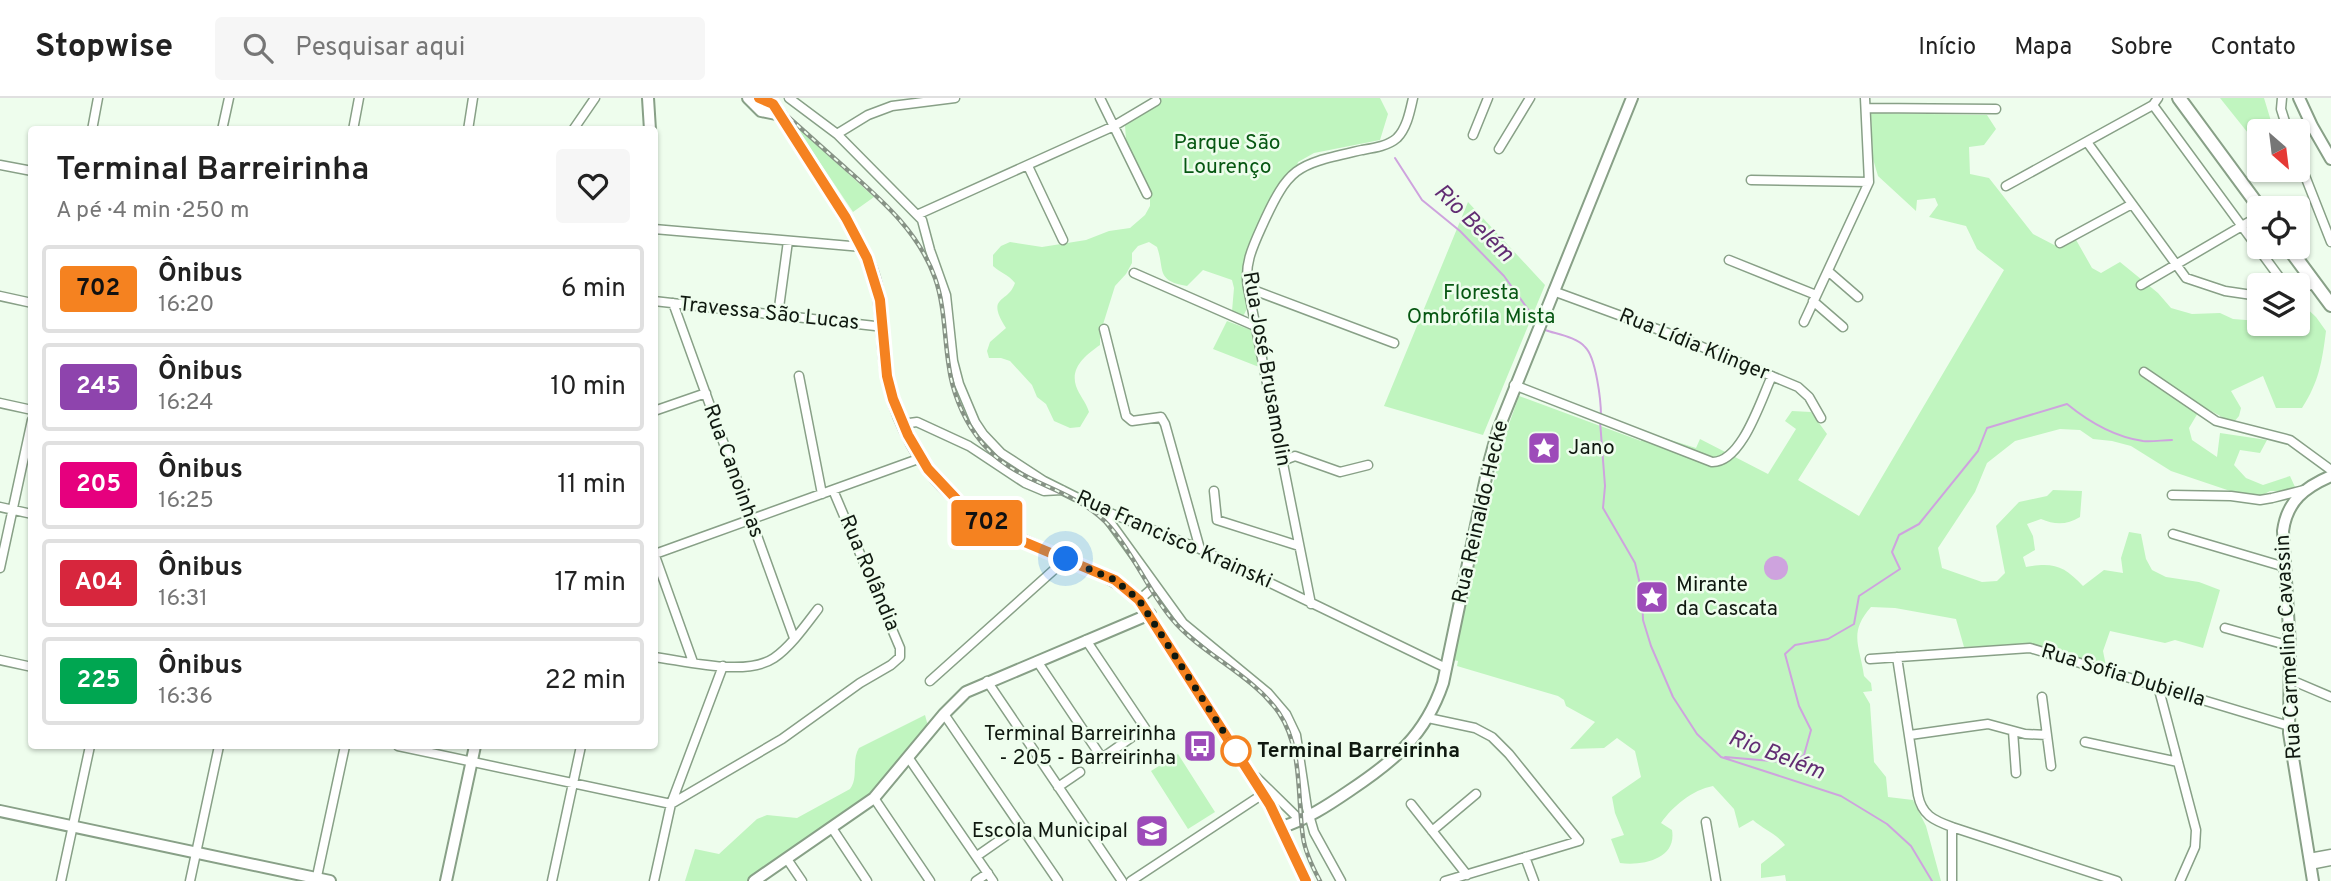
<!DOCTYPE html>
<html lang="pt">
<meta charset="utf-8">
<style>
body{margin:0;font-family:Overpass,sans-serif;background:#f6f6f6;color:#222;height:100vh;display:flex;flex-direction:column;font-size:26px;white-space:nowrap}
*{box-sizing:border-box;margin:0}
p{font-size:23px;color:#767676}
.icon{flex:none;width:38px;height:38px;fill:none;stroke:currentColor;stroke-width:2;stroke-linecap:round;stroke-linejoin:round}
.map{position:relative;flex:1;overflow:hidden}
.drawer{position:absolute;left:28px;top:28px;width:630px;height:623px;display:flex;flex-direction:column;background:#fff;border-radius:7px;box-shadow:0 2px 5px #0004}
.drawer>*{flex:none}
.badge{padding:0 14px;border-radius:5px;font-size:24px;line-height:46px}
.needle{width:46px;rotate:152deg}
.tools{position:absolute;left:2247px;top:21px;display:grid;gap:14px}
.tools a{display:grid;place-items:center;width:63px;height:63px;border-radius:7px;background:#fff;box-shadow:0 2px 5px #0004;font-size:35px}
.you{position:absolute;width:35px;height:35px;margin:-18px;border:5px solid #fff;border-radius:50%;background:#1a73e8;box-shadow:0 0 0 10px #1a73e833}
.map>.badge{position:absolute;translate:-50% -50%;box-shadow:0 0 0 4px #fff}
.round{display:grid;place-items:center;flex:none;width:74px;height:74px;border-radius:7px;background:#f6f6f6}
.summary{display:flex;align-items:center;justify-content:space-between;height:119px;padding:0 28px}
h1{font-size:33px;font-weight:600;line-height:52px}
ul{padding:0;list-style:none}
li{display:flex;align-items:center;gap:21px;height:88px;margin:0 14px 10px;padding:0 14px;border:4px solid #e0e0e0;border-radius:7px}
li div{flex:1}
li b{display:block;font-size:26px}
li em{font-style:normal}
li .badge{min-width:77px;font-weight:700;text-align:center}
header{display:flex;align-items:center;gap:42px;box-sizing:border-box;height:98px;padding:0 35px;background:#fff;border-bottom:2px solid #e0e0e0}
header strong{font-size:33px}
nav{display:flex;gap:38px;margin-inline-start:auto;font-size:24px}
.search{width:490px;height:63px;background:#f6f6f6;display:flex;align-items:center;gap:18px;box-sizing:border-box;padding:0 24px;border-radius:7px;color:#767676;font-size:26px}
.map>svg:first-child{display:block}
</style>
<header>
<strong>Stopwise</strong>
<div class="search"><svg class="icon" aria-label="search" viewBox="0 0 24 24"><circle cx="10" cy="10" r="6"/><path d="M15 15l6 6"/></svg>Pesquisar aqui</div>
<nav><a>Início</a><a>Mapa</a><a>Sobre</a><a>Contato</a></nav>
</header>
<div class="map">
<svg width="2331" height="783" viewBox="0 0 2331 783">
<rect width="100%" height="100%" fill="#eefded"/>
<!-- green -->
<path fill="#c0f5bf" d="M1153 0H1380L1388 16 1380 42 1314 55 1298 64 1297 68 1288 75 1277 88 1247 151 1243 180 1248 208 1243 219 1232 213 1234 190 1232 182 1203 172 1187 188C1155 183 1165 171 1157 149L1149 144 1138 148 1132 155V165L1126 176 1115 188 1100 236V247C1086 257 1070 269 1076 288 1079 297 1086 304 1089 314L1080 329 1070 330 1054 323 1046 306 1037 299 1032 287 1010 263 1001 260H989L987 253 990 244 1006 230C985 197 1008 206 1015 185 1008 176 1000 175 993 168V157L1001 148 1010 144 1042 149 1086 142 1109 133 1130 130 1145 117 1150 108V96L1126 42 1125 27 1139 18Z
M2220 0H2264L2274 33H2259V44L2256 45Z
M1871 15 1987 17 1996 31 1984 47 1969 49 1970 76 1989 80 2033 136 2058 149 2075 140 2092 170 2101 175 2120 164 2158 195 2171 210 2192 216 2220 215 2233 221 2259 223V226H2298V206H2302L2316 219 2326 233C2322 264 2319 284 2302 310H2276L2263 278 2231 293 2241 310 2239 318 2233 325 2202 308 2189 330 2192 342 2217 359 2220 335 2267 342 2260 355 2240 352 2234 367 2246 380 2263 387 2290 378 2295 389 2285 393H2270L2259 399 2245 398 2171 373 2131 348 2112 343 2093 341 2080 332 2060 331 2015 343 1987 365 1975 394 1938 450 1942 470 1982 484 1997 483 2005 475 1996 428 2019 404 2047 398 2053 392 2082 393 2080 419C2067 427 2055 427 2041 421L2027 426 2033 438 2035 452 2023 459 2026 469C2054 464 2064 468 2083 488L2104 472 2123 475 2121 460 2129 434 2141 436 2146 461 2152 472 2166 479 2199 484 2220 492 2203 550 2175 542 2165 545 2110 533 2103 553 2106 568 2033 546 1964 549 1956 521 1895 510 1871 509C1848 535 1860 548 1864 578L1871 585 1872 593 1863 594 1870 606 1874 664 1886 679 1888 699 1913 702 1926 728 1941 783H1786L1785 777 1761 780V766L1785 747C1777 736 1763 731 1753 722L1739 730 1734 711 1713 688C1692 692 1673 708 1661 725L1672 732C1677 761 1643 768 1620 765L1611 741 1624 737 1615 715 1612 699 1641 679 1635 653 1617 640 1604 650 1570 651 1595 624 1566 608 1564 602 1558 598 1457 568 1458 563 1453 562 1503 343 1519 298 1641 343 1645 334 1696 350 1700 341 1768 376 1796 331 1785 323 1792 313 1811 314 1827 336 1798 382 1859 418 2004 172 1977 151 1966 128 1929 119 1938 107 1935 100 1917 102 1916 113 1878 78 1873 61Z
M794 26 874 99 853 114Z
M1468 104 1545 187 1483 337 1384 308Z
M1227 223 1251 232 1259 269 1213 251Z
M925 617 928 628 869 698 853 711 748 783H685L695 751 719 756 757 721 767 717 797 720 850 691C859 679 851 663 859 650Z
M1178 656 1215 714 1188 731 1151 673Z"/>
<!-- water -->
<path fill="#cea3de" d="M1764 470a12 12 0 1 1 24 0a12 12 0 1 1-24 0Z"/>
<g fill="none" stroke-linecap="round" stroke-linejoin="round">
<!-- stream -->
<path stroke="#cea3de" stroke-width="2" d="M1395 60 1422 102 1460 133 1504 178 1530 214
M1545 232C1556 236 1577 239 1585 249 1596 259 1601 303 1601 318
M1600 323 1605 388 1603 410 1635 465 1642 495 1643 522 1651 548 1673 599 1697 636 1721 659 1841 698 1887 726 1911 748 1932 783
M1725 659 1793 665 1804 657 1811 632 1799 608 1785 556 1795 547 1828 541 1854 526 1859 498 1900 471 1892 454 1899 437 1919 426 1978 353 1987 330 2067 306C2089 324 2115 339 2143 343 2152 344 2163 342 2172 342"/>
<defs>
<path id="street" d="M789 0 837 36 922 122 930 152 946 197 953 263 959 286 975 324 983 336 1001 355 1044 383 1100 411 1200 451 1446 570
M1100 0 1147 96
M2282 0 2281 11 2288 33
M2153 7 2285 187
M1866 10 1996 11
M92 32 98 0
M222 32 229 0
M353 32 359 0
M468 32 473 0
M573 32 595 0
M837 36 868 17 892 8 955 0
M1473 37 1488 0
M2087 44 2186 180 2225 193 2259 198
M1499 51 1530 0
M2298 60 2331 144
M0 67 32 73
M1028 68 1063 142
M1751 82 1869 84
M2006 88 2153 7 2158 0
M919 116 1114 28 1156 3
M654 131 862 149
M2060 145 2132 106
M1729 162 1816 197
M1828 173 1858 199
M1134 175 1255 228
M2141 187 2259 118
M1248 190 1394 245
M2298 191 2315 186
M1553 193 1676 238 1798 289 1809 299 1821 320
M0 198 32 205
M654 203 884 229
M1813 203 1843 229
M673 205 794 540
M778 217 788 143
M1804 224 1869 84 1865 0
M1104 231 1126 318 1132 323 1161 319 1165 326 1200 451
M2144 274 2216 323 2290 342 2331 372
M799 278 822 396
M1514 287 1712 364C1742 365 1761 301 1772 278
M0 305 32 312
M654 313 706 295
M902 326 917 324 969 348 1025 385 1044 393 1062 392
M1282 363 1295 358 1340 374 1368 367
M1214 393 1217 422 1299 448
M2172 397 2231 398 2260 402 2272 400 2304 392
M0 409 32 416
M1102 413 1183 525 1268 595 1286 616 1296 637 1307 710 1314 734 1341 783
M2173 436 2285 469
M654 455 693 564
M655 456 921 360
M0 470 32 322
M1139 502 1155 488
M1311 506 1248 190C1244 167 1252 150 1262 128 1290 66 1297 67 1362 52 1374 50 1388 48 1397 40 1407 30 1410 13 1413 0
M2225 530 2290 548
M654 559C686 563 746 579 774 560 791 548 805 528 818 511
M1897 559 1918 697C1922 717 1933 722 1952 729L2117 783
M1870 561 2030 550 2289 628
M0 562 32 569
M1037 563 1102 660 1145 630 1086 542
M2291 582 2331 599
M930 583 1066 461
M987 583 1122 783
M2158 588 2196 732 2195 749 2180 783
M2042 599 2051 668
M944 616 1058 783
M1428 620 1475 630 1492 639 1509 656 1579 743 1445 783
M2013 633 2016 675
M1910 637 1988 626 2025 636 2047 637
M2085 644 2178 664
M398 648 671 706 782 641 860 585 891 567 900 559V550L833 392
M908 659 993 783
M1256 679 1301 723
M1058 689 1080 674
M874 700 930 783
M1411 706 1467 777
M1706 724 1716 783
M1952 729V783
M832 730 867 783
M1432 733 1476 696
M977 758 1020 728
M1525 759 1534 783
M2309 760 2331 756
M787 761 802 783
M2310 767 2331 763
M61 783 90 648
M190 783 219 648
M316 783 345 648
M552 783 581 648
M654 783 671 706 723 568
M976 783 988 775
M1131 783 1263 696"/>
<path id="secondary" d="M648 0 650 32
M748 0 761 13 781 17
M769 0C788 30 807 59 826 89 843 116 861 143 872 173 884 207 881 242 887 277 894 314 912 353 936 381 973 423 1020 442 1070 463 1095 474 1120 482 1139 502L1270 707 1306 783
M2299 0 2312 28 2331 61
M0 713 330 783
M1282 729C1307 721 1327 708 1349 693 1394 663 1425 638 1443 585L1489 365 1498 332 1632 0
M446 783 475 648
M754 783 874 700 944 616 966 594 1150 516
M2313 783 2289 635 2290 548 2283 433C2287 403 2305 389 2331 378"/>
<path id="primary" d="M2179 0 2260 110
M2288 149 2331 207"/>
</defs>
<!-- street casing -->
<use href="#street" stroke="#88a087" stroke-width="11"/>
<!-- secondary casing -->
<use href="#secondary" stroke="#88a087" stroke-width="14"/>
<!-- primary casing -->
<use href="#primary" stroke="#88a087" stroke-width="16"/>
<!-- street -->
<use href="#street" stroke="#fff" stroke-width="8"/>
<!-- secondary -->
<use href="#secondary" stroke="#fff" stroke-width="10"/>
<!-- primary -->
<use href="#primary" stroke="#fff" stroke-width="12"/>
<defs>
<path id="rail" d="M767 0C792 22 817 45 842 67 879 100 918 132 935 180 945 208 944 239 949 269 952 292 962 318 976 337 1009 384 1060 385 1099 418 1127 441 1147 492 1172 521 1202 557 1252 576 1279 615 1303 651 1297 699 1303 739 1305 754 1313 770 1320 783"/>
</defs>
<!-- rail casing -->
<use href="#rail" stroke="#869285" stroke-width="4.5"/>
<!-- rail -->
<use href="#rail" stroke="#eefded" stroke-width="2" stroke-dasharray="5" stroke-linecap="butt"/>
</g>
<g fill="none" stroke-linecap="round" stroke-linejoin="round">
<defs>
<path id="line" d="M759 0 773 6 846 120 867 160 880 202 887 278 893 301 908 337 928 371 959 404 991 428 1022 443 1115 482 1139 502 1270 707 1306 783"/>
</defs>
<!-- line casing -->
<use href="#line" stroke="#fff" stroke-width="16"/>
<!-- line -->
<use href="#line" stroke="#f58220" stroke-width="10"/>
<!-- walk -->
<path stroke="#101910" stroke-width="7" stroke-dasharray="0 12.6" d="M1066 461 1115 482 1139 502 1236 653"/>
</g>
<!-- icons -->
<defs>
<symbol id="sight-square" viewBox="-11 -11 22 22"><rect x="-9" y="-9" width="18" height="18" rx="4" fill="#9d4bb9" stroke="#eefded"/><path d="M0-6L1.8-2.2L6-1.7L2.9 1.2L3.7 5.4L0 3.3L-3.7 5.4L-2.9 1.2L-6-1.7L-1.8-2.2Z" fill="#fff"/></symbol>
<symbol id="bus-square" viewBox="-11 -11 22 22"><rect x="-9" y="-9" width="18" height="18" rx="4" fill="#9d4bb9" stroke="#eefded"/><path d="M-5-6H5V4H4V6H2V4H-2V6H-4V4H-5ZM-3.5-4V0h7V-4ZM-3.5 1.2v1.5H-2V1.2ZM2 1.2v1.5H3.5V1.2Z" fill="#fff"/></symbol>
<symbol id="school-square" viewBox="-11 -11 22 22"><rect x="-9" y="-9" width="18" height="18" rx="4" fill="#9d4bb9" stroke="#eefded"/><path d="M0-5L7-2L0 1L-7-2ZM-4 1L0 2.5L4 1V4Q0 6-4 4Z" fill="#fff"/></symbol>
</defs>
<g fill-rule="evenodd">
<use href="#sight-square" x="1525" y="331" width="38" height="38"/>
<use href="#sight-square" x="1633" y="480" width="38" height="38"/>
<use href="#bus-square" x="1181" y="629" width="38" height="38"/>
<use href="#school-square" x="1133" y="714" width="38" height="38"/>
</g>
<!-- markers -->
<circle fill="#fff" stroke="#f58220" stroke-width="3.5" cx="1236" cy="653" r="14"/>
<g text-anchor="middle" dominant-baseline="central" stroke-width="5" stroke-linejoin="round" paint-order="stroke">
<!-- park labels -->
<g font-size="21" fill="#065712" stroke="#eefded">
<text x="1227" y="45">Parque São<tspan x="1227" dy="24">Lourenço</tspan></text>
<text x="1481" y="195">Floresta<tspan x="1481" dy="24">Ombrófila Mista</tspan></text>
</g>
<!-- street labels -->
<g font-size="21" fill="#101910" stroke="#eefded">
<text transform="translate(769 216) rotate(6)">Travessa São Lucas</text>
<text transform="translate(1694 247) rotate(22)">Rua Lídia Klinger</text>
<text transform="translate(1266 271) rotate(80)">Rua José Brusamolin</text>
<text transform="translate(733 373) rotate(70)">Rua Canoinhas</text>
<text transform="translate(1481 414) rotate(-77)">Rua Reinaldo Hecke</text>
<text transform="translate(1174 442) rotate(24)">Rua Francisco Krainski</text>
<text transform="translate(869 475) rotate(67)">Rua Rolândia</text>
<text transform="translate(2289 549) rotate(-93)">Rua Carmelina Cavassin</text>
<text transform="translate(2123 578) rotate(17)">Rua Sofia Dubiella</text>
</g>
<!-- poi labels -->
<g font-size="21" fill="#101910" stroke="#eefded" text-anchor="start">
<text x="1568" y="350">Jano</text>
<text x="1676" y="487">Mirante<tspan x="1676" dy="24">da Cascata</tspan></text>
<text x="1176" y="636" text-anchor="end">Terminal Barreirinha<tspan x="1176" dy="24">- 205 - Barreirinha</tspan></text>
<text x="1128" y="733" text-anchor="end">Escola Municipal</text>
</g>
<!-- stop labels -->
<g font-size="21" font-weight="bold" fill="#101910" stroke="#eefded" text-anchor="start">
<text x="1257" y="653">Terminal Barreirinha</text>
</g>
<!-- water labels -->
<g font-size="23" font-style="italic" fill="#622d73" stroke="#eefded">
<text transform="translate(1473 126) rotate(44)">Rio Belém</text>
<text transform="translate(1776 658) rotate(21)">Rio Belém</text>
</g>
</g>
</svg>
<div class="tools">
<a><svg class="needle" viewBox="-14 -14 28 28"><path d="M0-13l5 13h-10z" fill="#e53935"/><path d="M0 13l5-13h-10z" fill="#767676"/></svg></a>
<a><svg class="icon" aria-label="locate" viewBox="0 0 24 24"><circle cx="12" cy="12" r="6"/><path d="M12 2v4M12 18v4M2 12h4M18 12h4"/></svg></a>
<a><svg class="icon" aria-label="layers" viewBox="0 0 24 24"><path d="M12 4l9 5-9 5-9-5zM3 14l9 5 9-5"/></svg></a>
</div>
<div class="you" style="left:1066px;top:461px"></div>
<b class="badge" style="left:987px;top:425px;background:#f58220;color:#111">702</b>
<section class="drawer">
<div class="summary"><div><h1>Terminal Barreirinha</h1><p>A pé · 4 min · 250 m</p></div><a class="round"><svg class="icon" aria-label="heart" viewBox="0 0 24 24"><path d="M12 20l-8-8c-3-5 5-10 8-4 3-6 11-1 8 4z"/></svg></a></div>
<ul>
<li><span class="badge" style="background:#f58220;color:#111">702</span><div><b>Ônibus</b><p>16:20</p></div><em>6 min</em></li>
<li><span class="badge" style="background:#8e44ad;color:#fff">245</span><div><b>Ônibus</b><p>16:24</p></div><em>10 min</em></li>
<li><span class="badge" style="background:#e6007e;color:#fff">205</span><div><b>Ônibus</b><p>16:25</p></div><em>11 min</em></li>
<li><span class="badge" style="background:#d7263d;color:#fff">A04</span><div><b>Ônibus</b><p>16:31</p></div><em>17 min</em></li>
<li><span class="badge" style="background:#00a651;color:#fff">225</span><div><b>Ônibus</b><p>16:36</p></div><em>22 min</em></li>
</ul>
</section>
</div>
